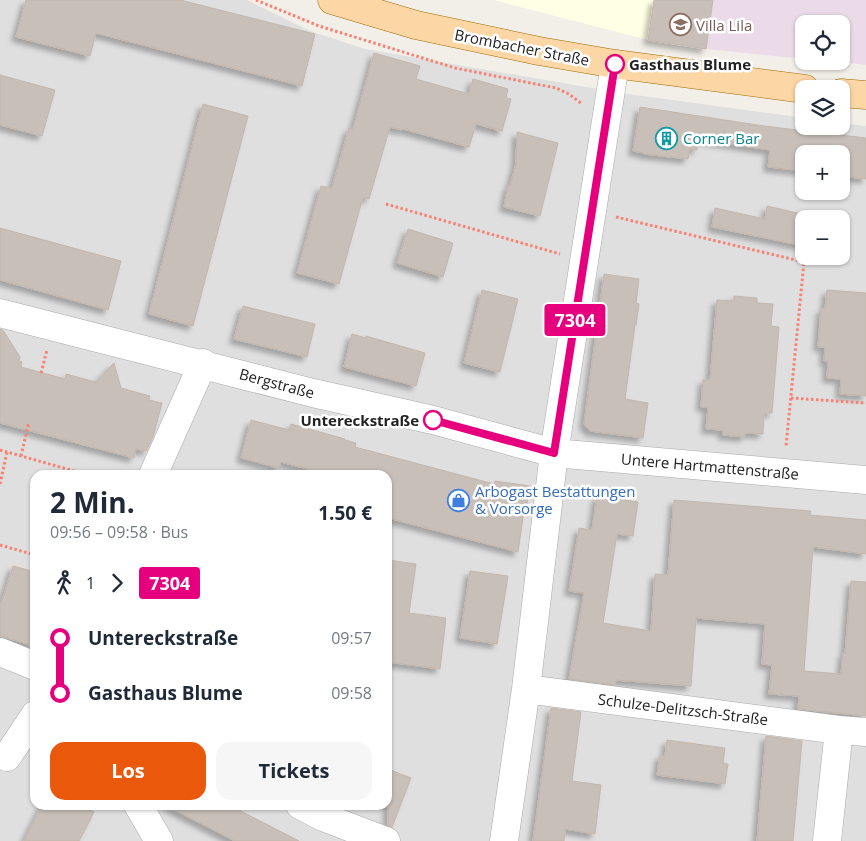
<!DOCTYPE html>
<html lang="de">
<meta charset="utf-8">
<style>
body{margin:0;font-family:"Open Sans",sans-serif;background:#f6f6f7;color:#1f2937;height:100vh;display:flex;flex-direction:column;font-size:19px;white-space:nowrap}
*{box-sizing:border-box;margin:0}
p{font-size:16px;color:#747a83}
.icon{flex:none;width:28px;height:28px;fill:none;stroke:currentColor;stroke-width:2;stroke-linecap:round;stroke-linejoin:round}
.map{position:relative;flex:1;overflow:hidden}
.panel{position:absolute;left:30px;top:470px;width:362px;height:340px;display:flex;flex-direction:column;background:#fff;border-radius:15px;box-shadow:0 1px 4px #0004}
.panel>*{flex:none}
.badge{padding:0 10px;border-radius:4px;font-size:18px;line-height:32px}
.tools{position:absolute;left:795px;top:15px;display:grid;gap:10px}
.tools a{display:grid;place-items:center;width:55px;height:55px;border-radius:10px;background:#fff;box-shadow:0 1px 4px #0004;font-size:25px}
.map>.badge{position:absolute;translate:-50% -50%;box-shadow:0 0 0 2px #fff}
.legs{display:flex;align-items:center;gap:8px;height:55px;padding:0 20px;font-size:16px}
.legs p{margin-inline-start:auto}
.head{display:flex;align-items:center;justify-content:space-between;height:85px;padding:0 20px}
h1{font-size:28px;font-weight:700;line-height:38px}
.button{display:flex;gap:10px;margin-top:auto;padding:10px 20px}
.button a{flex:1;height:58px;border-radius:15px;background:#ea580c;color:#fff;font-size:20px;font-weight:700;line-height:58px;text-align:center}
.button a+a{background:#f6f6f7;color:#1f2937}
ul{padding:0 20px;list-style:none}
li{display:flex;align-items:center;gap:18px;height:55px;font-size:19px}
li i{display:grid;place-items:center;width:8px;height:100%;margin:0 6px;background:currentColor}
li i::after{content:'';width:12px;height:12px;margin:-6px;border:4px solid;border-radius:50%;background:#fff}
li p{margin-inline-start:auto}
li:first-child i{background:linear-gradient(#0000 50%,currentColor 0)}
li:last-child i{background:linear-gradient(currentColor 50%,#0000 0)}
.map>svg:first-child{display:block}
</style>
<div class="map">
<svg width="866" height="841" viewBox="0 0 866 841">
<defs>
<filter id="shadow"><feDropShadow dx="-4.5" dy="4.5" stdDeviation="2.5" flood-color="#0004"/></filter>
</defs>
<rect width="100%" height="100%" fill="#f2efe9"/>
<!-- residential -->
<path fill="#e0dfdf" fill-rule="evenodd" d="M0 0H247L310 31 365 49 621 93 804 118V126H841V123L866 126V841H0ZM804 154H841V191H804ZM804 219H841V256H804ZM35 475H388V805H35Z"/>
<!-- industrial -->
<path fill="#ebdbe8" d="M706 0H866V65L831 61H841V24H804V59L706 49 713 1Z"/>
<!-- education -->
<path fill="#ffffe5" d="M494 0H706L713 1 706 49 648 40Z"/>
<!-- building -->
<path fill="#c7bfb8" stroke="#c4b6ab" filter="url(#shadow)" d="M26 0H180L315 34 302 86 96 33 90 56 16 37Z
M654 0H713L706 49 648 40Z
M374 53 420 66 416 79 469 94 473 79 508 89 506 98 511 99 502 131 476 124 469 147 403 129 402 130 390 127 369 199 363 197 339 284 297 273 321 186 332 188 349 128 353 129Z
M0 75 55 90 42 136 0 125Z
M203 104 248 116 193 326 149 314Z
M640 107 764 126 866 138V179L841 176V154H804V171L768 167 770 150 698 139 697 150 690 149 688 159 644 154V153L633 151Z
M517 132 558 143 540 216 504 207 508 186H510L516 163Z
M767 206 802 214 801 218 804 219V246L712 227 715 208 765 219Z
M0 228 121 261 108 310 0 280Z
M408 229 453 243 443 277 397 263Z
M604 274 639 279 636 303 639 304 636 325H635L625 399 648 403 643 438 590 431 584 424Z
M482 290 518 299 500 372 464 363Z
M827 290 866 293V396L840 394 841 379 827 378 828 362 824 361 825 347H818L821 309H825Z
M734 296 757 298V303L773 304 771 326 779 327 772 413H764L763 434 745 433V437L723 435V430L706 429 708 407H701L703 380H710L717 300 734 301Z
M243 306 315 324 307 357 234 339Z
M0 329 3 330 20 357 19 361 22 362 21 367 65 379 66 374 96 382 114 363 121 388 150 396 149 400 162 403 153 437 146 451 136 449 134 458 0 423Z
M352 334 366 338V336L425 353 416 386 344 367Z
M251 420 289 430 291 424 345 439V440L356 443 355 447 494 484 495 481 530 486 526 511 524 510 518 552 388 518V475H331L281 462 279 468 241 458Z
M597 496 638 502 633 536 617 534 603 623 651 631 655 574 668 575 674 500 811 511 810 515 866 520V554L813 547 804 671 841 674 843 653 845 654 851 581 866 582V716L798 709 799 696 769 694 772 665 762 664 765 624 696 618 691 686 616 680 615 685 569 679 584 593 569 591 579 528 592 530Z
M388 560 416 564 409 613 446 618 440 669 388 662Z
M13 566 35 572V646L0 636V607Z
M470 571 508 576 497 644 460 638Z
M551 708 581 712 572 781 601 785 595 834 565 829 564 841H533Z
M766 736 802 741 793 841H757Z
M667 740 725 748 723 763 728 764 725 784 657 775 660 755 665 756Z
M388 769 411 778 392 827 388 825Z
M42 805H81L94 812 79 841H24Z
M165 805H229L299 841H235Z"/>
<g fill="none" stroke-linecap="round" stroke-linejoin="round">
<defs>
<path id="minor" d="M0 313 313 393 433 420 554 453 866 480
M153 475 203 363
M0 652 35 666
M526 689 839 730
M7 757 35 715
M138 805 159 841
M300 805 323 817 386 841
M504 841 526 689 554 453 615 64
M827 841 839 730 866 732"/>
<path id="major" d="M332 0 416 25 539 51 615 64 805 89
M841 93 866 95"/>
</defs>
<!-- minor casing -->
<use href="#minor" stroke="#a9a9a9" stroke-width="29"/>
<!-- major casing -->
<use href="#major" stroke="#a06b00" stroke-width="29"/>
<!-- path -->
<path stroke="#fa8072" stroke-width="3" stroke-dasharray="2.5 2.5" stroke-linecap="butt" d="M256 0 319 26 455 68 556 88 569 94 582 104
M386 204 560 254
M616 217 804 262 786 446
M41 373 47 350
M791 398 866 403
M0 450 88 475
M21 456 29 422
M0 484 7 452
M0 545 35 555"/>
<!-- minor -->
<use href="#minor" stroke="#fff" stroke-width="28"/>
<!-- major -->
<use href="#major" stroke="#fcd6a4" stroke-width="28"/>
</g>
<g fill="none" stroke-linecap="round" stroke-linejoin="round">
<defs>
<path id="line-1" d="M433 420 554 453 615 64"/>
</defs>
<!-- line-1 casing -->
<use href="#line-1" stroke="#fff" stroke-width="11"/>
<!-- line-1 -->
<use href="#line-1" stroke="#e6007e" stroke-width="8"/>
</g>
<!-- icons -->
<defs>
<symbol id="school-ring" viewBox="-11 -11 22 22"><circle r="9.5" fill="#fff" stroke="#8d6e63" stroke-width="1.5"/><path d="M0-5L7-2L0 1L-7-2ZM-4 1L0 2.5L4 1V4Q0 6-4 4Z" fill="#8d6e63"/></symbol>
<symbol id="building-ring" viewBox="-11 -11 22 22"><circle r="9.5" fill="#fff" stroke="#0f9aa8" stroke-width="1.5"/><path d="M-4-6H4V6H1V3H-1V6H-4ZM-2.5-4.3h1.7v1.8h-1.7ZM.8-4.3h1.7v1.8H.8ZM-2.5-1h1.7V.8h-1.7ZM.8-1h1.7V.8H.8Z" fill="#0f9aa8"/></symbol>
<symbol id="shop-ring" viewBox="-11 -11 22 22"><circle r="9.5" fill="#fff" stroke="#3f7fe0" stroke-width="1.5"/><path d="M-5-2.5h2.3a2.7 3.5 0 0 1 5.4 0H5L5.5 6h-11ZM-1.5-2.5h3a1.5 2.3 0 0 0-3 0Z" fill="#3f7fe0"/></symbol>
</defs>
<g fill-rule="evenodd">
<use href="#school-ring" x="668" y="12" width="25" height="25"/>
<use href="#building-ring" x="654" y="126" width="25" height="25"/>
<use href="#shop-ring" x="446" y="488" width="25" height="25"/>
</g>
<!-- markers -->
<g fill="#fff" stroke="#e6007e" stroke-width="2.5">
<circle cx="615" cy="64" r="9"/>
<circle cx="433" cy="420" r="9"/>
</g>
<g text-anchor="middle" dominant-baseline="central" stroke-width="5" stroke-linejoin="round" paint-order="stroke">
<!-- education labels -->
<g font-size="15" fill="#785e54" stroke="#fff" text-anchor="start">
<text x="696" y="25">Villa Lila</text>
</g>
<!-- street labels -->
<g font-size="15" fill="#222" stroke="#fff">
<text transform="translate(522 47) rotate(11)">Brombacher Straße</text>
<text transform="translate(277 383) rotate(15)">Bergstraße</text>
<text transform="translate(710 466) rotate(5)">Untere Hartmattenstraße</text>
<text transform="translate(683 709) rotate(7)">Schulze-Delitzsch-Straße</text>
</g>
<!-- stop labels -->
<g font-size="15" font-weight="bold" fill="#222" stroke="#fff" text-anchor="start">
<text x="629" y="64">Gasthaus Blume</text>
<text x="419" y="420" text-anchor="end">Untereckstraße</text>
</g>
<!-- culture labels -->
<g font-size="15" fill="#0d838f" stroke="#fff" text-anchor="start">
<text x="683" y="138">Corner Bar</text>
</g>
<!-- shop labels -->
<g font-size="15" fill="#366cbe" stroke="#fff" text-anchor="start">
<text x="475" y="491">Arbogast Bestattungen<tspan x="475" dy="17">&amp; Vorsorge</tspan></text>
</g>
</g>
</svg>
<div class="tools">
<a><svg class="icon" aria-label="locate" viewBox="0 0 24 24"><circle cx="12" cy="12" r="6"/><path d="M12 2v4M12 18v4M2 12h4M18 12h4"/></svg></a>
<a><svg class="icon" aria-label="layers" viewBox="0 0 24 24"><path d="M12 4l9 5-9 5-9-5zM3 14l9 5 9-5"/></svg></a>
<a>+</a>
<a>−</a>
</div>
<b class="badge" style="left:575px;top:320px;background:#e6007e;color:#fff">7304</b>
<section class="panel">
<div class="head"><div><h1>2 Min.</h1><p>09:56 – 09:58 · Bus</p></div><b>1.50 €</b></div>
<div class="legs"><svg class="icon" aria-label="walk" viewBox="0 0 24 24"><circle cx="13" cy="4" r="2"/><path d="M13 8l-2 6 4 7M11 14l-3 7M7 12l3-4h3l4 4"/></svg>1<svg class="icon" aria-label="forward" viewBox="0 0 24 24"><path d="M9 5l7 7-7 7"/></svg><b class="badge" style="background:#e6007e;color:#fff">7304</b></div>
<ul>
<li><i style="color:#e6007e"></i><b>Untereckstraße</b><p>09:57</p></li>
<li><i style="color:#e6007e"></i><b>Gasthaus Blume</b><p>09:58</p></li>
</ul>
<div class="button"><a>Los</a><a>Tickets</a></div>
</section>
</div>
